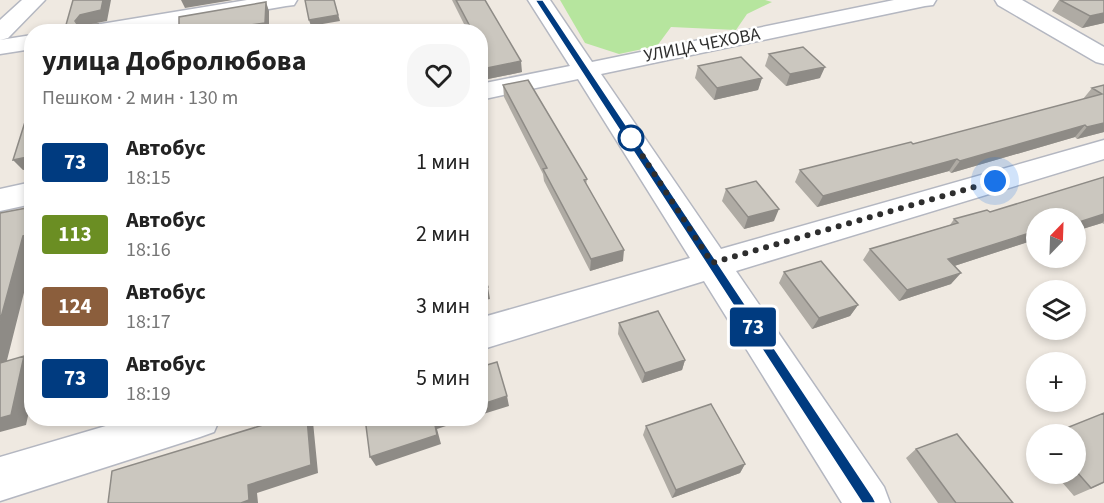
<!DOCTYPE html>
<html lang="ru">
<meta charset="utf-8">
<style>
body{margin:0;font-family:"Source Sans 3",sans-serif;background:#f6f6f6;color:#222;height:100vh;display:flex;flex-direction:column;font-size:22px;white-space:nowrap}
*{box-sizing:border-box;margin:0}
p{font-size:20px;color:#767676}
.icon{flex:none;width:33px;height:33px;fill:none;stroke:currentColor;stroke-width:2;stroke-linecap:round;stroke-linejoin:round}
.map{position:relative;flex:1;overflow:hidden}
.sheet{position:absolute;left:24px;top:24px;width:464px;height:402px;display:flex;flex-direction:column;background:#fff;border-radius:24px;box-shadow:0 3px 9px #0003}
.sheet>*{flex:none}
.badge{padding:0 12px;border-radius:4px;font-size:21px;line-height:39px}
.needle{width:39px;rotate:23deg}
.controls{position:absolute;left:1026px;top:208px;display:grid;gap:12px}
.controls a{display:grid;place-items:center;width:60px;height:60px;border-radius:50%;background:#fff;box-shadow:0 3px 9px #0003;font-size:30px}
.you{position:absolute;width:30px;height:30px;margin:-15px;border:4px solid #fff;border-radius:50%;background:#1a73e8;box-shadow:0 0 0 9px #1a73e833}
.map>.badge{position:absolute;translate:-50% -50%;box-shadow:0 0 0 3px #fff}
.round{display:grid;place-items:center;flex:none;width:63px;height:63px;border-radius:24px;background:#f6f6f6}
.head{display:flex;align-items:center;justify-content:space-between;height:102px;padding:0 18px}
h1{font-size:28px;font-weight:700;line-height:45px}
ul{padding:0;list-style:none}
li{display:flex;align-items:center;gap:18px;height:72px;padding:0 18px}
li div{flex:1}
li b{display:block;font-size:22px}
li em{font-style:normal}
li .badge{min-width:66px;font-weight:700;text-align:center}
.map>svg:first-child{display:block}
</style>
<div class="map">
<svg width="1104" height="503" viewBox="0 0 1104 503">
<rect width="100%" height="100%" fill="#efe9e1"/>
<!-- green -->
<path fill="#b6e59e" d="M560 0H765L772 2 747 14 736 30 671 27 657 46 619 54 585 43Z"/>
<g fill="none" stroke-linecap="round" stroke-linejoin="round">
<defs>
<path id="minor" d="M22 0H45L8 38 0 40V20Z
M247 0H297L294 5 286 6 138 32H84L87 27 95 25Z
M528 0H550L592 62 894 0H936L933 5 925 6 601 74 721 249 1104 140V159L736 271 884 487 890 503H842L704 281 480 350V318L690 258 578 79 480 100V84L570 66Z
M995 0H1022L1104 47V64L1096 62 998 5Z
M32 35V49L0 54V40Z
M32 182V204L0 211V189Z
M133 418H220L214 432 200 437 0 501V457Z"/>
</defs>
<!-- minor casing -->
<use href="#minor" stroke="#b4b7c1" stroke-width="3"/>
<!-- minor -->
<use href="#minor" fill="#fff" fill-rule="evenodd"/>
</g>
<!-- wall -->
<path fill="#afaba4" d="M452 0H485L522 72 488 79 480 64V32H468Z
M1059 0H1104V23L1082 28 1052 11Z
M769 54 820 78 786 86 765 66Z
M698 66 762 78 758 90 714 100 695 78Z
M503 85 587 179 586 185 623 261 590 271 544 181 543 174 504 97Z
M1104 85V132L1077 139 1075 137 951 173 949 171 817 207 795 182 800 170 913 144 1083 99 1092 88Z
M1104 177V224L1102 223 1076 231V219H1036V243L1034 244 1031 241 954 266 951 284 899 301 863 260 870 249 950 225 954 219 990 212Z
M726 189 774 221 744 229 722 201Z
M784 272 858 305 850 316 812 329 779 283Z
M619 323 685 360 682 370 642 383 618 334Z
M1104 413V483L1074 496 1055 474H1076V435Z
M646 426 745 464 740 473 672 498 643 435Z
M1036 442V453L1030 446Z
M916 449 1013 503H938L906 458Z"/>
<!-- shaded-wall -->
<path fill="#8e8b86" d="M103 0H111L107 21 86 25 82 31 75 21 80 15Z
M181 0H233L185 8Z
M334 0 340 21 311 26 309 20Z
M266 2 269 11V32H211V30Z
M1104 13V23L1082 28 1090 16Z
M98 24 102 32H96Z
M521 61 522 72 488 79 487 68Z
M825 67 820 78 786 86 790 74Z
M762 78 758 90 714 100 717 88Z
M1104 123V132L1077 139 1087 127Z
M1085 125 1075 137 951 173 960 161Z
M32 156V169L23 170 13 160Z
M957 159 949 171 817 207 823 196Z
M779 209 774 221 744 229 748 217Z
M1104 214V221L1102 223 1076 231V223Z
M1036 231V235L1031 241 939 271 948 259Z
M32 234V261L3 376 0 374V321L23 236Z
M624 250 623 261 590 271 591 259Z
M961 273 951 284 899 301 907 290Z
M488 287 490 299 480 301V290Z
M858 305 850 316 812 329 819 318Z
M24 356 32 362V398L26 425 0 432V418Z
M685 360 682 370 642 383 645 373Z
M507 396 509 406 480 415V405Z
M307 418H311L313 422 318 473 257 493 258 503H241L248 485Z
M437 418H470L437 429 441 444 376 466 370 457 434 420Z
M745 464 740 473 672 498 676 490Z"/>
<!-- building -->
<path fill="#cbc7bf" stroke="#8e8b86" stroke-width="1.5" d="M73 0H103L101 10 80 15 75 21 77 24H98L96 32H64Z
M305 0H334L338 15 309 20Z
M456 0H485L521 61 487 68 480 55V32H473Z
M1060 0H1104V13L1090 16Z
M266 2 265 23 211 30V32H179V17Z
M803 47 825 67 790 74 769 54Z
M741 57 762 78 717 88 698 66Z
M528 80 587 179 584 180 624 250 591 259 543 169 547 168 503 85Z
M1104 85V123L1087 127 1085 125 960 161 957 159 823 196 800 170 911 142 913 144 1102 94 1092 88Z
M32 116V156L13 160 25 122 30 121Z
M1104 177V214L1076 223V219H1036V231L948 259 961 273 907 290 870 249 958 223 954 219 987 210 990 212Z
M756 181 779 209 748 217 726 189Z
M32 207V234L23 236 0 321V213Z
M821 261 858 305 819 318 784 272Z
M480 266 488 287 480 290Z
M658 311 685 360 645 373 619 323Z
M24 356 11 415 0 418V363Z
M497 362 507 396 480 405V367Z
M711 404 745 464 676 490 646 426Z
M1104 413V482L1091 488 1076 471V435H1049Z
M286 418H307L311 465 248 485 249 500 241 503H108L112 471Z
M365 418H437L434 420 437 435 370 457Z
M957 434 1013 503H956L916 449Z"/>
<!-- line -->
<path fill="#003b80" stroke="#fff" stroke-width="1.5" d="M535 0H543L873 497 876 503H862Z"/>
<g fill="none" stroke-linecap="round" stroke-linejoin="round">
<!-- walk -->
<path stroke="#2e2e2e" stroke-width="6" stroke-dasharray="0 10.8" d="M631 138 712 263 995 181"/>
</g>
<!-- markers -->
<circle fill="#fff" stroke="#003b80" stroke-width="3" cx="631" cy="138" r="12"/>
<g text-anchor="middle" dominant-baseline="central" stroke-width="5" stroke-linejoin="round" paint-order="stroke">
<!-- far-street labels -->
<g font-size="18" fill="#2e2e2e" stroke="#fff">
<text transform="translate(702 45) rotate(-11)">УЛИЦА ЧЕХОВА</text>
</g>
</g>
</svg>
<div class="controls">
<a><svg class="needle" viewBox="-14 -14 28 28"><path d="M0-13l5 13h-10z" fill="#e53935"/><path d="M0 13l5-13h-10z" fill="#767676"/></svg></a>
<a><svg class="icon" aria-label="layers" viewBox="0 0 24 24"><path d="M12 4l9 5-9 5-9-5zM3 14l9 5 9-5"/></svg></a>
<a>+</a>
<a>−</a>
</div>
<div class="you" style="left:995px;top:181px"></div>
<b class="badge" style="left:753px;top:327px;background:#003b80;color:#fff">73</b>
<section class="sheet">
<div class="head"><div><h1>улица Добролюбова</h1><p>Пешком · 2 мин · 130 m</p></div><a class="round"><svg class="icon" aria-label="heart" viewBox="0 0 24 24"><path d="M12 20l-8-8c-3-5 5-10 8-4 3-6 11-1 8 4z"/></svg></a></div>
<ul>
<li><span class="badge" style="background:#003b80;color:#fff">73</span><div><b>Автобус</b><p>18:15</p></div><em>1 мин</em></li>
<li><span class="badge" style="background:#6b8e23;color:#fff">113</span><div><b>Автобус</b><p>18:16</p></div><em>2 мин</em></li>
<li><span class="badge" style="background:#8b5e3c;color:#fff">124</span><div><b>Автобус</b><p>18:17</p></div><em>3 мин</em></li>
<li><span class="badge" style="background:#003b80;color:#fff">73</span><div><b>Автобус</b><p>18:19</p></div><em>5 мин</em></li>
</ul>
</section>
</div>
